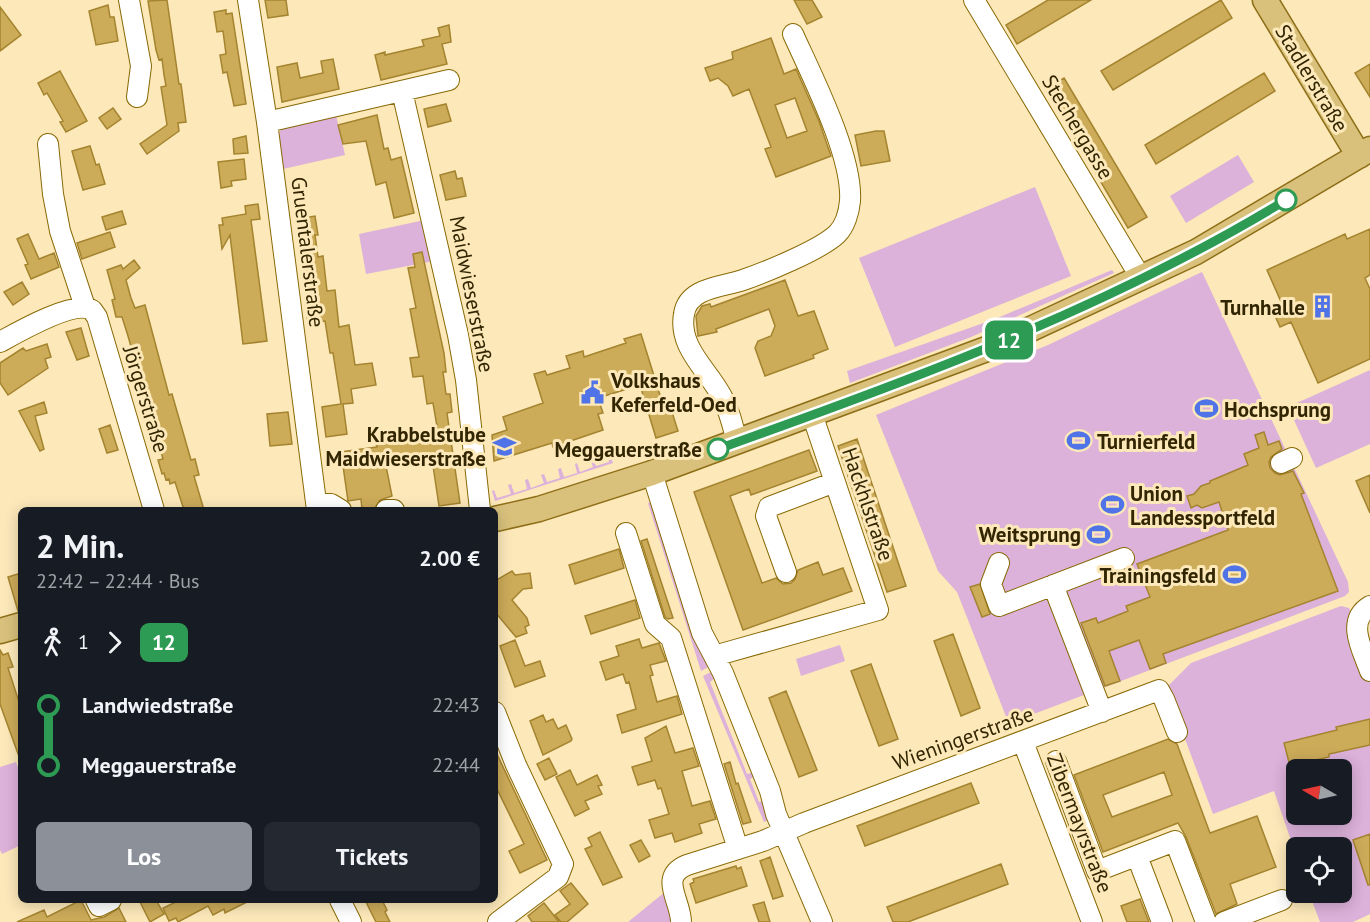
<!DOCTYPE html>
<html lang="de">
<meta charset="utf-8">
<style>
body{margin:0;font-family:"PT Sans",sans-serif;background:#242831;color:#f1f3f6;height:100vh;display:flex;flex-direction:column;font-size:22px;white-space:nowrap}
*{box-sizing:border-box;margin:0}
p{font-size:20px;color:#9ea1a6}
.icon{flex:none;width:33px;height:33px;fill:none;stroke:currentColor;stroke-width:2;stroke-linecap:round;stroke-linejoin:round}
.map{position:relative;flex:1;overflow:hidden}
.panel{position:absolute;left:18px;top:507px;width:480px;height:396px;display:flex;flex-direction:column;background:#171b24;border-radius:9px;box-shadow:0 3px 15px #0003}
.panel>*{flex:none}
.badge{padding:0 12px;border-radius:9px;font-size:21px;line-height:39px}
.needle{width:39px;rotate:279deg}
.fabs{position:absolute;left:1286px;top:759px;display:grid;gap:12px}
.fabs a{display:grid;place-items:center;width:66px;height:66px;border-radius:9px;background:#171b24;box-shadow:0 3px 15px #0003;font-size:30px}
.map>.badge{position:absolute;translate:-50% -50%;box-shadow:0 0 0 3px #fff}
.legs{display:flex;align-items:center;gap:9px;height:66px;padding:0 18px;font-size:20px}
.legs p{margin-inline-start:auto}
.summary{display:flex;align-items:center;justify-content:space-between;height:102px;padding:0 18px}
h1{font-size:33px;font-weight:700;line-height:45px}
.cta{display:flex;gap:12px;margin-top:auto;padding:12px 18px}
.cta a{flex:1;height:69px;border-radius:9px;background:#8c9099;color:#fff;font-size:24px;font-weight:700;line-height:69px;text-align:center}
.cta a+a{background:#242831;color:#f1f3f6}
ul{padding:0 18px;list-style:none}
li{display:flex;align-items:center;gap:21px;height:60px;font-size:22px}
li i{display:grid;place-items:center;width:9px;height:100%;margin:0 8px;background:currentColor}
li i::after{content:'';width:15px;height:15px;margin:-8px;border:4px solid;border-radius:50%;background:#171b24}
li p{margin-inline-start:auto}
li:first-child i{background:linear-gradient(#0000 50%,currentColor 0)}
li:last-child i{background:linear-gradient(currentColor 50%,#0000 0)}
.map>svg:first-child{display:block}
</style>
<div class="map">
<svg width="1370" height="922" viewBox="0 0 1370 922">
<rect width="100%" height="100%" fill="#fce8b9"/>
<!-- green -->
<path fill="#dcb1da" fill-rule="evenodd" d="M336 115 345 155 283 169 279 134 281 129Z
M1238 155 1254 182 1186 223 1170 196Z
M1035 187 1071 276 895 347 859 258Z
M425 220 434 261 366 274 359 234Z
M1112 270 1114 273 971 337 850 383 847 371 995 319Z
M1202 272 1348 582 1349 592 1345 596 1013 722 1007 719 957 592 938 571 876 415 1048 345Z
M1370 370V444L1316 468 1288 407Z
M609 452 613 463 495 501 492 491 494 490 497 498 511 494 508 485 511 484 514 493 527 489 525 480 528 479 531 488 544 483 541 475 544 474 547 482 560 478 558 469 561 468 564 477 577 473 575 464 577 463 580 472 593 467 590 459 593 458 596 466 609 462 607 453Z
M652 502 712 665 701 671 648 503Z
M1341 606 1349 608 1351 612 1370 680V914L1353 922H1320L1309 893 1341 892V848H1296V855L1274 791 1213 814 1166 688 1191 663ZM1296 770H1341V814H1296Z
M840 645 845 661 801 676 796 659Z
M715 670V678L710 682 747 774 758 771 759 774 750 779 759 802 768 799 771 819 764 822 703 676Z
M16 762 19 770H21V845L2 854 0 850V767Z
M665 892 673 922H628Z"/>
<!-- building -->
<path fill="#ccab59" stroke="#a4842f" stroke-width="1.5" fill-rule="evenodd" d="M167 0 179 84H181L186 122 178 123 179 131 147 154 140 144 167 125 161 87 166 86 164 75 162 59 159 60 156 50 148 1Z
M265 0H286L288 15 268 18Z
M794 0H812L822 17 807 24Z
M1048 0H1091L1017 44 1006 25Z
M1221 0 1232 18 1113 90 1101 71Z
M108 5 110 17H114L118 41 96 45 89 11Z
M0 7 21 35 0 51Z
M226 10V14L232 13 246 104 234 106 227 72 223 73 220 55 226 54 223 31 217 32 214 12Z
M449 25 451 42 442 44 447 64 381 80 375 55 385 52V55L424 46 422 40 440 36 438 28Z
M771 38 784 74 796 69 819 121 831 156 776 177 765 149 771 147 749 89 733 96 728 86 718 78 710 81 705 68 733 59 732 52ZM795 98 807 131 787 138 775 105Z
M333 59 339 89 282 102 277 67 297 63 300 78 323 73 321 61Z
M1370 64V97L1355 73Z
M60 71 87 121 66 132 60 122 63 121 47 93 44 95 38 83Z
M1264 73 1275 91 1156 164 1145 145Z
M1064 78 1147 217 1128 228 1046 89Z
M446 104 451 121 428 127 424 109Z
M113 108 121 119 107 129 99 118Z
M377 115 384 149 388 148 391 160 401 157 414 213 394 218 386 182 376 185 366 141 343 144 338 125Z
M876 131H884L890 161 861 166 855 135Z
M246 136 248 153 234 154 233 139Z
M90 146 96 165 99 164 105 184 83 190 72 151Z
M244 159 246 179 231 181 232 186 221 188 218 162Z
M455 171 457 179 462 178 466 196 446 200 440 175Z
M258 204 260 219 251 220 267 341 243 344 230 235 222 249 219 225H223L222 218 246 214 245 206Z
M122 211 126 224 106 230 102 217Z
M315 216 318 235H315L318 257 323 256 327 291 335 290 339 327 349 325 355 365 372 363 376 385 351 389 353 403 343 404 347 434 326 437 322 407 341 404 339 391 333 353H330L325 321 308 323 305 301H308L306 281 297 219Z
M1370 229V275L1365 278 1370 289V359L1318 383 1291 322 1280 327 1272 309 1282 304 1267 270 1345 234 1347 239Z
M110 232 115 247 82 259 77 243Z
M28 234 39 259 54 253 59 267 31 279 25 265 28 264 17 239Z
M422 252 444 353 446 372H443L446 394H450L452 412 447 413 460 503 439 506 432 459 386 466 392 496 380 500 374 510H362L361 499 348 501 341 452 377 447 376 444 414 438 413 436 438 432 433 403 427 404 423 376 413 377 410 358 419 357 410 309 416 308 408 268 415 267 413 254Z
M134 260 140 268 126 280 131 298 135 308 145 305 169 395 172 394 191 460 195 459 199 475 194 476 204 510H184L175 482 170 484 169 479 166 480 164 473 162 474 158 460 163 459 156 434 151 436 146 419 151 418 128 336 122 317H116L112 300 115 299 107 270 121 265 123 269Z
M785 280 798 316 814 311 828 349 813 355 814 358 765 376 755 348 758 341 771 336 775 326 769 309 716 329 717 332 698 336 696 316 702 306 710 304 711 307Z
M22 282 29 294 13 305 4 292Z
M81 328 89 356 77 360 66 332Z
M641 334 665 411 671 409 678 431 656 438 640 385 598 398 603 413 598 414 603 430 553 447 552 443 494 461 492 435 507 430 503 417 543 403 534 374 545 371 547 375 570 368 566 356 583 351 584 357 626 343 624 339Z
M47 344 51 357 45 359 48 368 8 395 0 383V363L23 348 26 351Z
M44 402 47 413 35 416 44 449 40 451 19 411Z
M288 412 292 444 270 446 267 414Z
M110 425 118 450 107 453 99 429Z
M1264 432 1268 445 1279 441 1282 449 1271 457 1269 462 1270 468 1275 473 1280 475 1293 471 1304 493 1301 494 1338 591 1163 654 1166 663 1150 669 1139 640 1109 651 1120 681 1105 686 1081 623 1096 618 1098 623 1128 611 1126 606 1150 597 1137 564 1228 530 1219 502 1202 508 1197 505 1191 508 1187 496 1194 494 1201 486 1210 483V481L1248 465 1244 454 1259 448 1255 435Z
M857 439 906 586 887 592 838 446Z
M809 450 817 471 751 495 749 489 730 496 762 583 776 578 783 584 791 583 795 579 798 570 818 562 823 575 843 568 852 591 743 630 694 492Z
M1370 475V513L1356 481Z
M647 539 673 618 668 619 665 617 641 541Z
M619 549 624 568 575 584 569 565Z
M512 571 515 575 530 573 532 588 523 589 512 600 527 618 529 625 525 627 527 633 516 637 495 612V581Z
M21 573V611H18L8 577Z
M980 584 990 614 982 617 970 587Z
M635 600 640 618 591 634 585 616Z
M953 634 980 708 961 716 934 641Z
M639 639 642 648 659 643 666 661 650 665 653 675 650 676 657 702 677 696 682 714 622 733 617 715 636 709 629 682 626 683 623 674 606 680 600 662 619 656 616 646Z
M515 640 525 666 540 661 545 676 515 687 500 646Z
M0 650 3 655 8 653 13 667 8 668 21 708V762L0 704Z
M871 664 898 739 879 746 851 671Z
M786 691 817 770 799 777 769 698Z
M543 715 546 722 553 719 558 729 566 725 572 739 571 741 543 755 530 721Z
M1370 719V745L1329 754V757L1290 766 1284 743 1337 730 1336 727Z
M666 726 675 753 693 748 699 766 682 771 692 806 710 801 716 819 699 824 702 833 675 842 672 833 655 838 649 820 669 814 661 788 658 789 655 780 638 785 632 767 652 761 645 738Z
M1168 739 1177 744 1210 833 1257 816 1276 867 1230 884 1237 904 1216 914 1186 837 1178 823 1103 852 1074 775ZM1164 772 1172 795 1112 817 1103 795Z
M495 750 547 860 520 873 509 851 524 844 495 785Z
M549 758 557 774 545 780 537 764Z
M730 762 736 784 738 783 751 822 743 824 724 764Z
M570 770 577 785 597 775 602 785 598 786 602 794 585 801 589 809 575 816 556 777Z
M971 783 979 803 865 846 857 826Z
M600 832 622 877 603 885 585 849 592 846 588 838Z
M1370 834V885H1368L1353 840Z
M641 840 650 856 639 862 630 845Z
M770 857 783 896 773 899 760 861Z
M1001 864 1008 884 908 922H893L887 907Z
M736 866 737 869 741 867 747 886 696 903 690 884 694 882 693 879Z
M571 883 588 904 567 922H561L555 915 570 904 560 891Z
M1140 899 1149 922H1127L1121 906Z
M81 900 91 920 104 917 119 908 126 922H17L44 910 47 917Z
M139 900H156L164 914 150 922Z
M180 900H251L225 913 224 909 213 915 208 906 178 922 176 918 169 921 163 908Z
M365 900H382L387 910 385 912 390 922H376Z
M764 902 770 922H759L753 905Z
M544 903 559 922H532L528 916Z"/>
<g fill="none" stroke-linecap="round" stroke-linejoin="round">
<defs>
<path id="minor" d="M129 0 141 66 137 97
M248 0 267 122 317 510
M974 0 1141 278
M402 91 458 335 466 380 480 510
M267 122 449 80
M48 144 53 194 60 231 85 307
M0 342C18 332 74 300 92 310L97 317 154 510
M737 442C733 426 729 409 721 395 707 369 678 347 684 314 688 287 723 287 743 280 766 272 820 250 837 234 845 226 849 212 850 201 853 156 812 76 793 34
M1281 463 1292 458
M652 473 702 633 723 673 770 791 776 814 822 922
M317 504H331L341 510
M386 510H394
M626 533 655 624 671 638 738 849
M999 563 991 584 999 606 1124 558
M786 572 766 516 769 507 835 482
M1053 585 1102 712
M1370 606C1345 621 1363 651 1370 671
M714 656 878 610 812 414
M495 712 516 765 563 864 558 877 498 922
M1023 742 1092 922
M1056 761 1097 871 1175 841 1206 922
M1137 856 1162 922
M96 900 99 906 111 900
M340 900 351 922
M681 922C681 900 658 877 687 865L763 841 804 823 1159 690 1164 699 1177 732
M1224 922 1282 900"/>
<path id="major" d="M1265 0 1359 156
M495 519 539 509 652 473 992 347 1196 252 1370 149
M0 631 21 625"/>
</defs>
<!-- minor casing -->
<use href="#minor" stroke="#886905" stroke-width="22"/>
<!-- major casing -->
<use href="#major" stroke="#8e6f18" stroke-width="27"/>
<!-- minor -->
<use href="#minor" stroke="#fff" stroke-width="20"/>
<!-- major -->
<use href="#major" stroke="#d9c17c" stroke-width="24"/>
</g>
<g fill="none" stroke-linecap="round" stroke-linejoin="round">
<defs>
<path id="line-1" d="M718 449C912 380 1109 308 1286 200"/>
</defs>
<!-- line-1 casing -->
<use href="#line-1" stroke="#fff" stroke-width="14"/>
<!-- line-1 -->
<use href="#line-1" stroke="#2d9b54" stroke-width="9"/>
</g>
<!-- icons -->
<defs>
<symbol id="building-bare" viewBox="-9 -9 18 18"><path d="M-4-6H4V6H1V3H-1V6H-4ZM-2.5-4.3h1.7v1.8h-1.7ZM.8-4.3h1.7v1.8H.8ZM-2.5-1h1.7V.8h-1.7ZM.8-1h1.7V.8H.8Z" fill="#5074e8" stroke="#fce8b9" stroke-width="2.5" paint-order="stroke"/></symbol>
<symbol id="civic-bare" viewBox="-9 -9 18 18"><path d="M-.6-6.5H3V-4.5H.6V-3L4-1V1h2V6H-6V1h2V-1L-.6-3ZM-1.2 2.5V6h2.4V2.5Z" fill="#5074e8" stroke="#fce8b9" stroke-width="2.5" paint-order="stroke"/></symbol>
<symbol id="stadium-bare" viewBox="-9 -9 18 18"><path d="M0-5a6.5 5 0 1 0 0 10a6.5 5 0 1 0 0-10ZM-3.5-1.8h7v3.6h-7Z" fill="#5074e8" stroke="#fce8b9" stroke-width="2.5" paint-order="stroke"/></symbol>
<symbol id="school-bare" viewBox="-9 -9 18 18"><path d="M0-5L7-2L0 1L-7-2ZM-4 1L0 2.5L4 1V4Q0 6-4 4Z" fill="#5074e8" stroke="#fce8b9" stroke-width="2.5" paint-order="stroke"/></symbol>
</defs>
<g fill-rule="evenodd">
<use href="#building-bare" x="1306" y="290" width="33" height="33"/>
<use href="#civic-bare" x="576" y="376" width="33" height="33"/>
<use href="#stadium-bare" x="1190" y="392" width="33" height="33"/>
<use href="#stadium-bare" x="1062" y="424" width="33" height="33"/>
<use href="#school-bare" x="488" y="430" width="33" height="33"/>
<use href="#stadium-bare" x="1096" y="488" width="33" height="33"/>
<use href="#stadium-bare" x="1082" y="518" width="33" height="33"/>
<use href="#stadium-bare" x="1218" y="558" width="33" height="33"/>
</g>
<!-- markers -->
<g fill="#fff" stroke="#2d9b54" stroke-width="3">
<circle cx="1286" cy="200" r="10"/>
<circle cx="718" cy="449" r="10"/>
</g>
<g text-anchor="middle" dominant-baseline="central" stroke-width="6" stroke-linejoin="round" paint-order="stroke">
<!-- street labels -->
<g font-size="21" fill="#322502" stroke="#fce8b9">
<text transform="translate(1312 78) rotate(59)">Stadlerstraße</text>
<text transform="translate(1078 127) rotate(59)">Stechergasse</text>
<text transform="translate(308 252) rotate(83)">Gruentalerstraße</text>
<text transform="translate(472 294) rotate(79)">Maidwieserstraße</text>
<text transform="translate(146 399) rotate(73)">Jörgerstraße</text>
<text transform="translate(868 504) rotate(71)">Hackhlstraße</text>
<text transform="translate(963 738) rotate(-20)">Wieningerstraße</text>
<text transform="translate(1080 823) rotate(69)">Zibermayrstraße</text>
</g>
<!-- poi labels -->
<g font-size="21" font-weight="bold" fill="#322502" stroke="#fce8b9" text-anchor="end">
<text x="1305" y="307">Turnhalle</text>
<text x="611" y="380" text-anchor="start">Volkshaus<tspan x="611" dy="24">Keferfeld-Oed</tspan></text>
<text x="1224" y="409" text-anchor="start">Hochsprung</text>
<text x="486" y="434">Krabbelstube<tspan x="486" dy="24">Maidwieserstraße</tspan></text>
<text x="1097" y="441" text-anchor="start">Turnierfeld</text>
<text x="1130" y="493" text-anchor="start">Union<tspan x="1130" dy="24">Landessportfeld</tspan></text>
<text x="1081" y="534">Weitsprung</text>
<text x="1216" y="575">Trainingsfeld</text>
</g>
<!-- stop labels -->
<g font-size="21" font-weight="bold" fill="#322502" stroke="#fce8b9" text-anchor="end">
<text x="702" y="449">Meggauerstraße</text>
</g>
</g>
</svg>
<div class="fabs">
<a><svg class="needle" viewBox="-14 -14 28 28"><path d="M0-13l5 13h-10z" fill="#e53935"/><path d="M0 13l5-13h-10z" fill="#9ea1a6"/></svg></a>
<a><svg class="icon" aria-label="locate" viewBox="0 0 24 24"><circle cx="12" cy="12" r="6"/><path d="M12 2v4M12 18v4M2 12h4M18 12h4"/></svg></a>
</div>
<b class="badge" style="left:1009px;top:340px;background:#2d9b54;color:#fff">12</b>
<section class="panel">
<div class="summary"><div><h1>2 Min.</h1><p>22:42 – 22:44 · Bus</p></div><b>2.00 €</b></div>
<div class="legs"><svg class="icon" aria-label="walk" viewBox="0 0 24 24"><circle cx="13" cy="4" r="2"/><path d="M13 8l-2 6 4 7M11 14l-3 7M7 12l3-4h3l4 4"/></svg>1<svg class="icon" aria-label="forward" viewBox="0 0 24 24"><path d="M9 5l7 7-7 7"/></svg><b class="badge" style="background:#2d9b54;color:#fff">12</b></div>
<ul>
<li><i style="color:#2d9b54"></i><b>Landwiedstraße</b><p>22:43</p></li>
<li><i style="color:#2d9b54"></i><b>Meggauerstraße</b><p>22:44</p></li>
</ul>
<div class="cta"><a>Los</a><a>Tickets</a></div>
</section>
</div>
